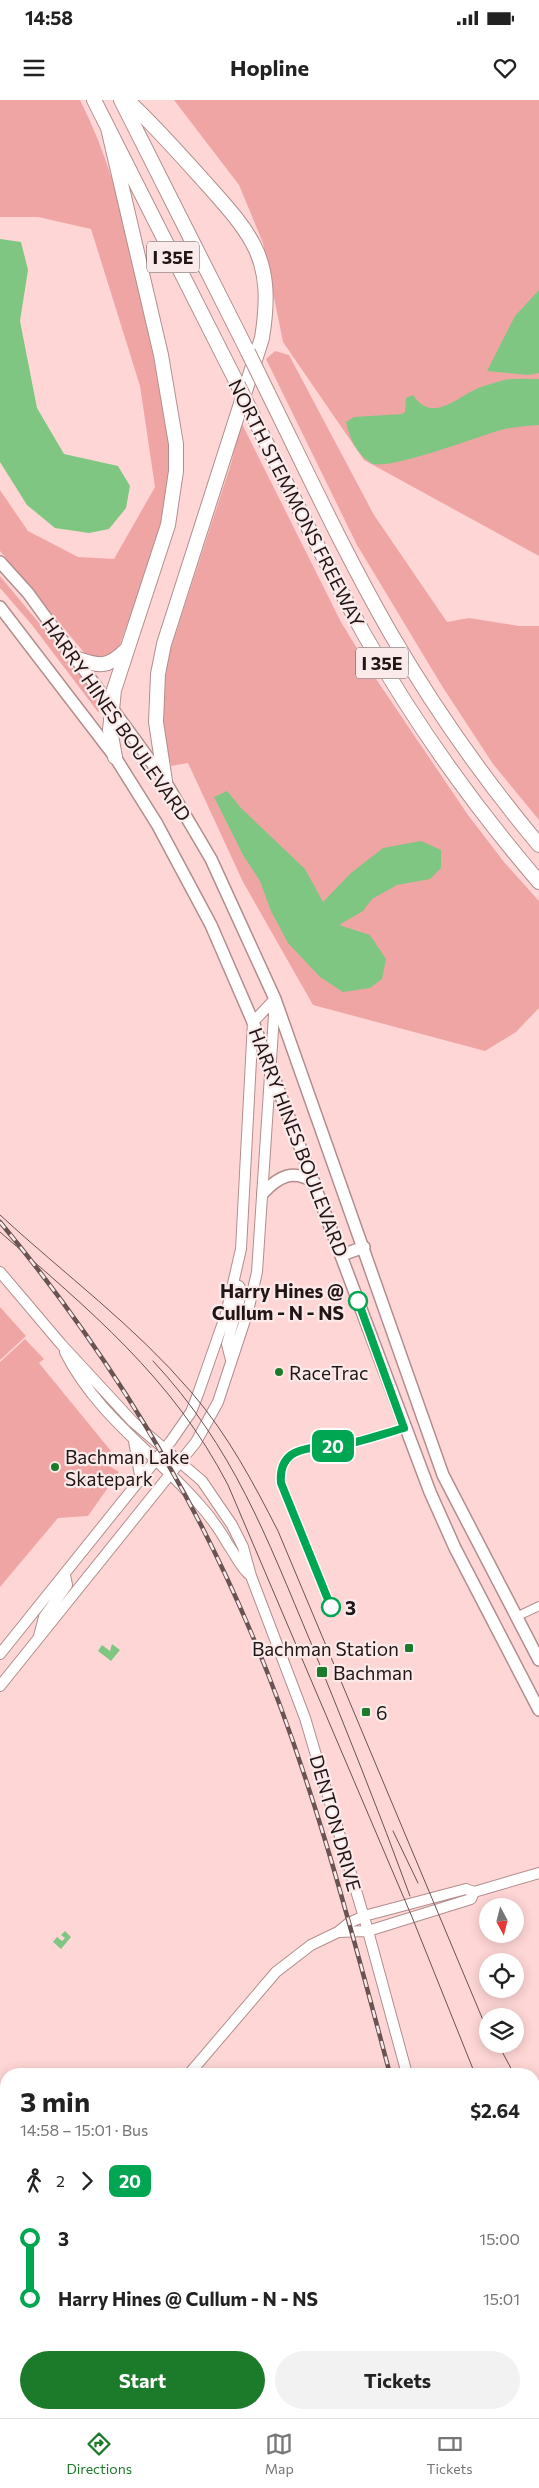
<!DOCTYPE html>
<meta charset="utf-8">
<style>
body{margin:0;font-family:Commissioner,sans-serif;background:#f2f2f2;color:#222;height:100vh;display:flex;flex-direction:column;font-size:19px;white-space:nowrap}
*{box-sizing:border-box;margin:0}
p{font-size:16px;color:#767676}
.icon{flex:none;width:28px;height:28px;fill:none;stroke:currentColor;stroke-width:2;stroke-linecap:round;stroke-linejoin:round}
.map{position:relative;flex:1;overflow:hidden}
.side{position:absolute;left:0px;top:1968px;width:540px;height:351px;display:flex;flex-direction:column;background:#fff;border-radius:20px 20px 0 0;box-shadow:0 2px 12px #0003}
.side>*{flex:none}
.badge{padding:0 10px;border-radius:8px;font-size:18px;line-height:32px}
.needle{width:32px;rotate:173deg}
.tools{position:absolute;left:479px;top:1798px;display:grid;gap:10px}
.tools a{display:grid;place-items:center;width:45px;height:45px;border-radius:50%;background:#fff;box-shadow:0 2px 12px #0003;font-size:25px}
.map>.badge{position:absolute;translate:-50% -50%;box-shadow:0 0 0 2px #fff}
.legs{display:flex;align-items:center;gap:8px;height:55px;padding:0 20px;font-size:16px}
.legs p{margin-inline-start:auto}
.summary{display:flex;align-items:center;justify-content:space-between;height:85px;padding:0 20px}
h1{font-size:28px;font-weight:700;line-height:38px}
.primary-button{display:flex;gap:10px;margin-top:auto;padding:10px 20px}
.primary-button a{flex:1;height:58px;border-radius:30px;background:#1c7a2b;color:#fff;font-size:20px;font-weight:700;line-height:58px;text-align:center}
.primary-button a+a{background:#f2f2f2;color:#222}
ul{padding:0 20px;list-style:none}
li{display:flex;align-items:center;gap:18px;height:60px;font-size:19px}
li i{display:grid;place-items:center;width:8px;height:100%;margin:0 6px;background:currentColor}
li i::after{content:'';width:12px;height:12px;margin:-6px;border:4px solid;border-radius:50%;background:#fff}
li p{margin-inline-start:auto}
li:first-child i{background:linear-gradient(#0000 50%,currentColor 0)}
li:last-child i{background:linear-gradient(currentColor 50%,#0000 0)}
.status{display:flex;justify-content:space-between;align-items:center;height:35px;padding:0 25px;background:#fff;direction:ltr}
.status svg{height:14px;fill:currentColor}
header{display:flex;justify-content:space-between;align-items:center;height:65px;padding:0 20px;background:#fff;font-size:22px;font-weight:700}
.tabs{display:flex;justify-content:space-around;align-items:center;height:70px;border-top:1px solid #e0e0e0;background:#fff;font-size:14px;color:#767676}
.tabs a{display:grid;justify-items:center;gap:2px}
.tabs .selected{color:#1c7a2b}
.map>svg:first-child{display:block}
</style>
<div class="status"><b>14:58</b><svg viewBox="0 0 49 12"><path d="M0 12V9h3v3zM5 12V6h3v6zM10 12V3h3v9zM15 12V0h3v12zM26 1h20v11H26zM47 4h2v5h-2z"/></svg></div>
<header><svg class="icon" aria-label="menu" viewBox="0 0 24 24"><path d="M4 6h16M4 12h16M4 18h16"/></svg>Hopline<svg class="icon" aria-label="heart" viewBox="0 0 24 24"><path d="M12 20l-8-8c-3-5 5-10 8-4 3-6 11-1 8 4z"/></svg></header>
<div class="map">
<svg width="539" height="2318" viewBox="0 0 539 2318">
<rect width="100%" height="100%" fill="#ffd6d6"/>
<!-- green -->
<path fill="#f0a5a5" d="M0 0H80C120 80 134 160 151 246 160 289 172 333 169 377 165 429 136 497 119 548L105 560 86 555 0 451V390L28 431 78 457 114 459 155 387 140 286 91 129 38 117H0Z
M174 0H539V456L364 360 283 242 263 143 239 85Z
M275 251 289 255 374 415 447 522 469 518 519 526H539V720L493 664 442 586 357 445 266 259Z
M241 322 341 522 372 573 468 715 504 762 539 801V908L516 932 485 951 313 905 243 782 188 663 171 666 162 627 166 563 231 364Z
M0 476 63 552V556L68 559 103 609 98 612 32 525 0 488Z
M0 1207 26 1236 0 1260Z
M25 1239 44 1259 39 1263 111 1351 103 1362 119 1372 88 1416 58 1418 0 1487V1262Z
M534 2126 539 2139V2224L534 2225Z"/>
<!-- water -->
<path fill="#7fc682" d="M0 139 21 142 28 170 20 221 37 308 64 354 118 366 130 386 126 408 109 429 89 433 55 428 27 405 0 362Z
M539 190V273L528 275 487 271 515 216Z
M539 279V325C526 326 513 327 501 330 479 336 386 372 371 363 357 355 349 337 346 322L354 317 402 314 405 312 406 298 413 295C431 322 453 301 474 290 482 286 494 283 504 280 514 278 528 279 539 279Z
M227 691 241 708 305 769 323 802 351 773 383 748 421 741 441 750V768L430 779 397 785 372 799 363 811 339 825 370 835 386 859 382 879 370 888 343 892 320 877 288 843 271 811 260 781 243 755 214 697Z
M112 1544 120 1550 111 1561 98 1551 102 1545 110 1551Z
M65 1831 71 1837 61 1849 53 1842 57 1837 62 1841 65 1838 61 1835Z"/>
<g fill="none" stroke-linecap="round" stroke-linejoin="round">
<defs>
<path id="street" d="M516 1517 539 1506
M0 2062 6 2066
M313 2312 319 2318
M164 2318 167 2312"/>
<path id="secondary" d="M0 1172 61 1244 133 1322 202 1381 232 1425 243 1447 251 1476 305 1618 368 1831 407 1974
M65 1252C96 1314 153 1352 198 1403 210 1416 220 1430 229 1446 237 1457 240 1467 251 1476
M231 1260 227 1244 242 1191 239 1186 233 1184
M134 1341 141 1381
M39 1536 44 1517 67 1485 65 1475
M0 1554 171 1341 191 1312 198 1294 226 1214 241 1149 253 922 275 899
M0 1586 196 1342 218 1302 248 1211 257 1172 275 900
M338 1832 368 1831 471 1799 474 1792
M189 1974 276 1872 311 1845 338 1832 349 1823 364 1816 466 1789 474 1792 539 1773
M0 2203 6 2195
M504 2312 505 2318"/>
<path id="primary" d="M0 462 28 493 165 681 211 759 275 899 443 1375 539 1560
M0 507 115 657 157 724 211 825 253 922 430 1392 455 1448 539 1610
M263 1093C279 1076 293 1069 314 1082
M342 1155 364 1147
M534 2237 539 2234
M0 2253 6 2255
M534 2258 539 2257
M534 2266H539
M0 2275 6 2276"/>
<path id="highway" d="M94 0 238 285
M121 0 248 252
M127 0C154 25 178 52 203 80 253 136 275 158 262 238L164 544 158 574 156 622 165 681
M108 28 161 255 176 344V371L168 425 114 590 110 630 115 657
M268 293C308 374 346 456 391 534 434 608 484 679 539 745
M257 324C292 395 326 465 364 534 414 622 473 705 539 782
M75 558C99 566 107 569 126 550"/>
</defs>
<!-- street casing -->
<use href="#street" stroke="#b38d8d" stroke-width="10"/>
<!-- secondary casing -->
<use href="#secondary" stroke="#b38d8d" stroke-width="12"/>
<!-- primary casing -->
<use href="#primary" stroke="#b38d8d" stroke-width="14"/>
<!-- highway casing -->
<use href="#highway" stroke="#b38d8d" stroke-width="16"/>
<!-- street -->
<use href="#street" stroke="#fff" stroke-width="8"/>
<!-- secondary -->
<use href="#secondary" stroke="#fff" stroke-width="10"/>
<!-- primary -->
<use href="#primary" stroke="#fff" stroke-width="11"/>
<!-- highway -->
<use href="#highway" stroke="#fff" stroke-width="14"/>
<!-- tram -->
<path stroke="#695353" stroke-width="1" d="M0 1115C64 1174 135 1226 192 1293 228 1335 253 1382 278 1431L488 1932
M0 1132C89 1210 172 1277 228 1385L412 1817 475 1974
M153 1261C234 1348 266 1436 311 1543 345 1627 379 1711 410 1796
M393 1731 418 1783
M498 1944 514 1974
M534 2012 539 2022
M534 2043 539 2056
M534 2115 539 2127"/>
<defs>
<path id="rail" d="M0 1122C101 1244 188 1383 250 1530 311 1673 350 1824 390 1974
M486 2312 488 2318"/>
</defs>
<!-- rail casing -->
<use href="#rail" stroke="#695353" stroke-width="4.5"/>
<!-- rail -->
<use href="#rail" stroke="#fbeaea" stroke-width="2.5" stroke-dasharray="8" stroke-linecap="butt"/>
<defs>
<path id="highway-bridge" d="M248 252 268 293
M238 285 257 324"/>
</defs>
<!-- highway-bridge casing -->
<use href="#highway-bridge" stroke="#b38d8d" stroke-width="16" stroke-linecap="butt"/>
<!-- highway-bridge -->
<use href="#highway-bridge" stroke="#fff" stroke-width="14"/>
</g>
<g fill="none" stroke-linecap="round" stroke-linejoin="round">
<defs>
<path id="line-1" d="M331 1507 281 1383C280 1372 282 1362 291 1355 304 1346 322 1348 336 1346 359 1343 382 1334 404 1328L358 1201"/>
</defs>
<!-- line-1 casing -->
<use href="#line-1" stroke="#fff" stroke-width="11"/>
<!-- line-1 -->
<use href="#line-1" stroke="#00a651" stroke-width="8"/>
</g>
<!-- markers -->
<g fill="#fff" stroke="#00a651" stroke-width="2.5">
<circle cx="358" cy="1201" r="9"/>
<circle cx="331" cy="1507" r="9"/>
</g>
<g fill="#1c7a2b" stroke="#fbeaea" stroke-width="2">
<circle cx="279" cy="1272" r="5"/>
<circle cx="55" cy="1367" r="5"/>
<rect x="404" y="1543" width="10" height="10" rx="2.5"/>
<rect x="316" y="1566" width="12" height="12" rx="2.5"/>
<rect x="361" y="1607" width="10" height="10" rx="2.5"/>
</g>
<g text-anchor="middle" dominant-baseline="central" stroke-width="4.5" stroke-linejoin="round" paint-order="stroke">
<!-- shield labels -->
<g fill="#fbeaea" stroke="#635555" stroke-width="1">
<rect x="147" y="141.5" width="52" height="31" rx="4"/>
<rect x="356" y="547.5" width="52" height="31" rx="4"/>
</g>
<g font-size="18" font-weight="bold" fill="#221515">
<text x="173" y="157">I 35E</text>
<text x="382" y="563">I 35E</text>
</g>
<!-- street labels -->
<g font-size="19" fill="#221515" stroke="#fbeaea">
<text transform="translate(297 403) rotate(63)">NORTH STEMMONS FREEWAY</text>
<text transform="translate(117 619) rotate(55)">HARRY HINES BOULEVARD</text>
<text transform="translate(299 1042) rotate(69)">HARRY HINES BOULEVARD</text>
<text transform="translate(336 1723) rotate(74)">DENTON DRIVE</text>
</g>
<!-- stop labels -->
<g font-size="19" font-weight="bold" fill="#221515" stroke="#fbeaea" text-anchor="end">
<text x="344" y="1190">Harry Hines @<tspan x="344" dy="22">Cullum - N - NS</tspan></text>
<text x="345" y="1507" text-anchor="start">3</text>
</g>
<!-- poi labels -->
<g font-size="19" fill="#221515" stroke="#fbeaea" text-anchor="start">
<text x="289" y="1272">RaceTrac</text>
<text x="65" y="1356">Bachman Lake<tspan x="65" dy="22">Skatepark</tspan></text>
<text x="399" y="1548" text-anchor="end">Bachman Station</text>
<text x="333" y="1572">Bachman</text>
<text x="376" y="1612">6</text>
</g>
</g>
</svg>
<div class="tools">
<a><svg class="needle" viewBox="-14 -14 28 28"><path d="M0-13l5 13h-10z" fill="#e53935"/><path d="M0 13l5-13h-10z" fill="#767676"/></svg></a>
<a><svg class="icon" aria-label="locate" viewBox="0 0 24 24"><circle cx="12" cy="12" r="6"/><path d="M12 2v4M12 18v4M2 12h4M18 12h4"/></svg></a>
<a><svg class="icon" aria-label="layers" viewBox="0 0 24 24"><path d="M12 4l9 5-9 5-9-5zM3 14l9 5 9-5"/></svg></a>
</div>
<b class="badge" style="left:333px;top:1346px;background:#00a651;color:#fff">20</b>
<section class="side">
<div class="summary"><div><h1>3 min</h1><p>14:58 – 15:01 · Bus</p></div><b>$2.64</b></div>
<div class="legs"><svg class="icon" aria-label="walk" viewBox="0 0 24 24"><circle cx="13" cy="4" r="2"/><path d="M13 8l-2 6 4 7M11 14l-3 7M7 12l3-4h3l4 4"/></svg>2<svg class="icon" aria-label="forward" viewBox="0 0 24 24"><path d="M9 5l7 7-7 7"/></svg><b class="badge" style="background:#00a651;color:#fff">20</b></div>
<ul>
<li><i style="color:#00a651"></i><b>3</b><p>15:00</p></li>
<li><i style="color:#00a651"></i><b>Harry Hines @ Cullum - N - NS</b><p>15:01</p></li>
</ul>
<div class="primary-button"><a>Start</a><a>Tickets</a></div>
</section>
</div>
<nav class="tabs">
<a class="selected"><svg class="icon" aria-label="directions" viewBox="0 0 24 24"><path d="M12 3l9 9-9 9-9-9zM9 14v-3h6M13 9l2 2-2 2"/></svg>Directions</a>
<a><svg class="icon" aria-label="map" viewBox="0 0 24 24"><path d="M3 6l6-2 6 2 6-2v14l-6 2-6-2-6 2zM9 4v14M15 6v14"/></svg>Map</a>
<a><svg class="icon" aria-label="tickets" viewBox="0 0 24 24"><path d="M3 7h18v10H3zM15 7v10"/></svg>Tickets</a>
</nav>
